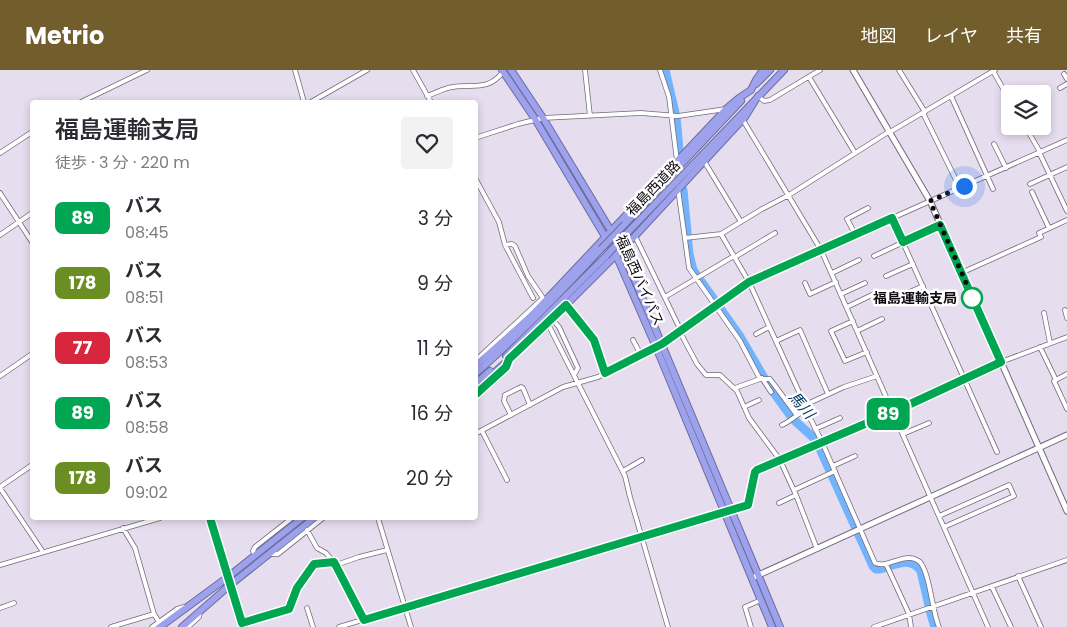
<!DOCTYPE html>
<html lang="ja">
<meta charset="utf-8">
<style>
body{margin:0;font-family:Poppins,"Noto Sans JP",sans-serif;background:#f2f2f3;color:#2b2b33;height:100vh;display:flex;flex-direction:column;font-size:19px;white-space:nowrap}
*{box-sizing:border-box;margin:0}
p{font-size:16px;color:#7c7c81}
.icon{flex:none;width:28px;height:28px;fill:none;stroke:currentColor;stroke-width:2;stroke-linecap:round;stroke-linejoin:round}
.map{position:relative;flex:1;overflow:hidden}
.side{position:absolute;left:30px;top:30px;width:448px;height:420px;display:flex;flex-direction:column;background:#fff;border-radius:5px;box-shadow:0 2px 8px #0003}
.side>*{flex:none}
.badge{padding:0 10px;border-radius:8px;font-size:18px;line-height:32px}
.tools{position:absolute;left:1001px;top:15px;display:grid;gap:10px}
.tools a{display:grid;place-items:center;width:50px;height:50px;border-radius:5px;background:#fff;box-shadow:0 2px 8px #0003;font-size:25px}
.you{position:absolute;width:25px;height:25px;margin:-12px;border:4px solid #fff;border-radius:50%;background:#1a73e8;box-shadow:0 0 0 8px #1a73e833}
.map>.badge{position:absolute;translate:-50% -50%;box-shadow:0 0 0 2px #fff}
.round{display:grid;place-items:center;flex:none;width:52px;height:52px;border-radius:5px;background:#f2f2f3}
.headline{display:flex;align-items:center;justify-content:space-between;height:85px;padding:0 25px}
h1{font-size:24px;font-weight:600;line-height:38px}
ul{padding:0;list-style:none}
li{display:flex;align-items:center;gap:15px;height:65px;padding:0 25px}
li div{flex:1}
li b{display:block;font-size:19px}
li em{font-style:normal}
li .badge{min-width:55px;font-weight:700;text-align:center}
header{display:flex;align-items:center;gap:30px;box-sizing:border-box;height:70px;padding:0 25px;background:#725e2d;color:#fff}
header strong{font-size:24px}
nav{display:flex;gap:28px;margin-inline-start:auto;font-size:18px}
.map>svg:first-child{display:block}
</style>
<header>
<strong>Metrio</strong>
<nav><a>地図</a><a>レイヤ</a><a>共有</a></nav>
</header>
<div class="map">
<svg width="1067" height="557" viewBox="0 0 1067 557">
<rect width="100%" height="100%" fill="#e6ddef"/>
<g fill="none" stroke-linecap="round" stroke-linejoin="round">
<!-- river -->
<path stroke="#72b3fe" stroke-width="9" d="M665 0 676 47 679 80
M683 120 689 184 693 200 739 265 767 313 793 349 816 370 873 496 876 499H880C895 495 910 485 921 501L931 544 935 557"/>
<defs>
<path id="street" d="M295 0 304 32
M413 0 431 32
M585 0 590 46
M660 0 669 27 677 91
M899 0 925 42
M993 1 1010 31
M1064 4 1067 9
M809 7 855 83
M1060 18 1067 14
M1032 24 1034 23
M427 26C436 23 444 18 453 17 474 14 488 21 503 2
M758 26 764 31 770 30 820 0
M951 26 993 119
M81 32 147 0
M311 32 367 0
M923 43 960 118
M743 50 821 180 988 557
M1025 56 1040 82
M890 62 995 0
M475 68 518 54 543 48 641 43 678 46 726 39
M994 74 1006 98
M1039 82 1067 141
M0 83 32 62
M704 91 741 152
M475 108 499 152 505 175 533 228
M1030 114 1067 97
M678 119 689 198 740 271 760 309 735 318
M1032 122 1049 158
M0 123 32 172
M892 148 997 382
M721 164 749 212 805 335 844 317 877 306
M855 164 847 149 868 138
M0 165 32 143
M635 166 681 261
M685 168 721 164 762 139 789 125 890 61
M505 175 512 174 515 176 528 206 543 228
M874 186 940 155
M735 187 775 163
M832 203 859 190
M961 203 1041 167 1039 163 1067 150
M886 206 913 194
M805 213 810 224 836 212
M841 224 865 213
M901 226 923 216
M665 227 734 186
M566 235 594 270 605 303
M847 237 874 224
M1065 240 1067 248
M1044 243 1050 273
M552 249 559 257 578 298 574 305
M853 251 831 261 845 291 867 282
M550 258 625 406 630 427 668 557
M857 261 882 249
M680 262 697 294 706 305H720L737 321 749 348 780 390 796 425 779 433
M756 264 769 257
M633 270 641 285
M776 271 800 260 828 324
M1040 277 1056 310
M475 291 543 228
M1067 304 1054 311 1067 339
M0 306 32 284
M762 308 771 322
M760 309H770L796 344
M475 325 506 297 508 291
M805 335 806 340 822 372 875 493C886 498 898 487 910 488 913 488 918 490 920 492 930 504 932 541 939 557
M744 337 759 330
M511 345 504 331 505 325 521 317 523 318 530 335
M782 355C791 351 797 344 806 340
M815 359 840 348
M482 361 507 410
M475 364 563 317 598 307 656 277 749 212 1067 70
M903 364 929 353
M833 396 855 386
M623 401 642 390
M0 417 32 395
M0 418 43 482
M794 420 835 401
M796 425 817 479
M939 446 1009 415 1014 426 944 457
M210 448 228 507
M378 448 411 557
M123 458 135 478 154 544 159 552
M307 460 317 478 326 483 336 495 364 550
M270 484H278L323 448
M255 485 253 481 255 477 292 448
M886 494 909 544 911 557
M0 495 160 448
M336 495 359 487 387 480
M1018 506 1041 557
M230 514 243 557
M992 517 1011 557
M0 538 14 533
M307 538 313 557
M242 553 289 539 297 518 314 494 334 492
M111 557 154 544
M152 557 177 539 184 537
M188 557 199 547 200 541
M339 557 748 435 755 403 757 400 893 342 1001 292 1067 267
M751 557 745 537 761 530
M874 557 1067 490"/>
<path id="secondary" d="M853 0 930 131 1067 441
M752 508 1067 365"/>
<path id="highway" d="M502 0 535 49 616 185 656 277 772 557
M511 0 543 48 622 179 780 557
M756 14 770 0
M625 154 741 31
M630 160 784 0
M506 286 606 186
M475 296 530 247 727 38 739 28 751 20 756 10 763 0
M475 304C520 265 561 222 601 179
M475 314 490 301
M475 320 536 265 635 166 745 47 758 26
M160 557 228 507 302 448
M182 557 230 515 314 448"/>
</defs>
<!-- street casing -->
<use href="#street" stroke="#736a7a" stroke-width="5.5"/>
<!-- secondary casing -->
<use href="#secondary" stroke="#736a7a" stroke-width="7"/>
<!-- highway casing -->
<use href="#highway" stroke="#6b6d9f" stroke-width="8"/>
<!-- street -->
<use href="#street" stroke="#fff" stroke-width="4"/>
<!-- secondary -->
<use href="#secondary" stroke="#fff" stroke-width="5"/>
<!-- highway -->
<use href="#highway" stroke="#9ea2ec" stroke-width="6"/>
<defs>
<path id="highway-bridge" d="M601 179 625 154
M606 186 630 160"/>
</defs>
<!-- highway-bridge casing -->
<use href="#highway-bridge" stroke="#6b6d9f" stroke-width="8" stroke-linecap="butt"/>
<!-- highway-bridge -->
<use href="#highway-bridge" stroke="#9ea2ec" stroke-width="6"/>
</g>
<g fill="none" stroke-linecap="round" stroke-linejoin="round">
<defs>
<path id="line" d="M210 448 242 553 289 539 297 518 314 494 334 492 364 550 748 435 755 402 757 400 893 342 1001 292 940 155 903 172 892 148 749 212 662 274 605 303 594 270 566 235 509 289 506 297 475 325"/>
</defs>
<!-- line casing -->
<use href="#line" stroke="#fff" stroke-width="11"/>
<!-- line -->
<use href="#line" stroke="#00a651" stroke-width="8"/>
<!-- walk -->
<path stroke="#0d0a10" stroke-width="5" stroke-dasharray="0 9" d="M964 116 930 131 974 231 972 228"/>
</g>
<!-- markers -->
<circle fill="#fff" stroke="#00a651" stroke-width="2.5" cx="972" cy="228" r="10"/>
<g text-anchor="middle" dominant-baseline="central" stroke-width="5" stroke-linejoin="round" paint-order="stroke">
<!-- street labels -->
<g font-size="14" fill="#0d0a10" stroke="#fff">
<text transform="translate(653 118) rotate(-46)">福島西道路</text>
<text transform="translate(640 210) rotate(66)">福島西バイパス</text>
</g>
<!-- stop labels -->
<g font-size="14" font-weight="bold" fill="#0d0a10" stroke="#fff" text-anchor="end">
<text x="957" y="228">福島運輸支局</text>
</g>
<!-- water labels -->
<g font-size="15" font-style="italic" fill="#063664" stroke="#fff">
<text transform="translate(802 335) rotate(49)">馬川</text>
</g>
</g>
</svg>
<div class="tools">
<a><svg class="icon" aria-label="layers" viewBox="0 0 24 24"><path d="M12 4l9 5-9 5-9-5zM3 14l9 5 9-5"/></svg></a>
</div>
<div class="you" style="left:964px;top:116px"></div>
<b class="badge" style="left:888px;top:344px;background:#00a651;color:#fff">89</b>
<section class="side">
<div class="headline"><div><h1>福島運輸支局</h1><p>徒歩 · 3 分 · 220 m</p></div><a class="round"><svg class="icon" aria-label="heart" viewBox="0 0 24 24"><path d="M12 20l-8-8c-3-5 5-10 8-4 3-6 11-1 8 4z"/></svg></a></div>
<ul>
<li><span class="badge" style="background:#00a651;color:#fff">89</span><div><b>バス</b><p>08:45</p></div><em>3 分</em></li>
<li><span class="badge" style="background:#6b8e23;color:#fff">178</span><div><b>バス</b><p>08:51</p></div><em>9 分</em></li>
<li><span class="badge" style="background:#d7263d;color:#fff">77</span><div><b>バス</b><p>08:53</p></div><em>11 分</em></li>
<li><span class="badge" style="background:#00a651;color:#fff">89</span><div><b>バス</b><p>08:58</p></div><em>16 分</em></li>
<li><span class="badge" style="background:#6b8e23;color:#fff">178</span><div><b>バス</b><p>09:02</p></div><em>20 分</em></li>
</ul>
</section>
</div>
